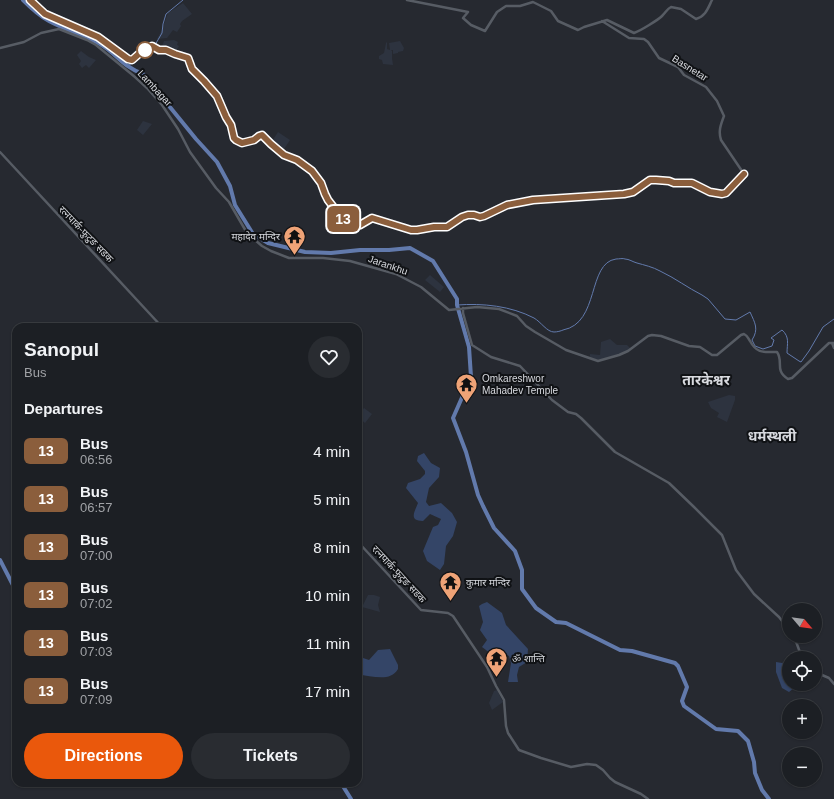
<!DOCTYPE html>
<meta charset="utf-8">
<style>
body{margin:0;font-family:Helvetica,"Noto Sans Devanagari",sans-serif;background:#292c31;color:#f1f3f6;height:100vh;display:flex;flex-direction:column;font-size:15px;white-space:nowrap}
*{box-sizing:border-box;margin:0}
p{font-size:13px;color:#a0a2a6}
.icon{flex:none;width:22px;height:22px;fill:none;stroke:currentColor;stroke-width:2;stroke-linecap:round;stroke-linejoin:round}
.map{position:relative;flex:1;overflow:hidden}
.details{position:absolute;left:12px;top:323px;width:350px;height:464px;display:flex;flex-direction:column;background:#1c1f24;border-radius:12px;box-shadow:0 1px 3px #0004,0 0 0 1px #3a3d41}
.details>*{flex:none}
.badge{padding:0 8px;border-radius:6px;font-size:14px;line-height:26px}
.needle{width:26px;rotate:119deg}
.controls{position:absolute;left:782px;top:603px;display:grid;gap:8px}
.controls a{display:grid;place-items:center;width:40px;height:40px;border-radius:50%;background:#1c1f24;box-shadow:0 1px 3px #0004,0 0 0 1px #3a3d41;font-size:20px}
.map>.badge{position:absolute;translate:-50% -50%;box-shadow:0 0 0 2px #fff}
h2{padding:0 12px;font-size:15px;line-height:36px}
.round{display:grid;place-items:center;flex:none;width:42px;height:42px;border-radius:21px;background:#292c31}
.overview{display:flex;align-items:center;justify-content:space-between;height:68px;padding:0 12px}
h1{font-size:19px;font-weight:700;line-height:30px}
.cta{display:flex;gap:8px;margin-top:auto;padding:8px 12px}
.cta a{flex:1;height:46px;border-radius:24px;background:#ea580c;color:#fff;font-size:16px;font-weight:700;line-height:46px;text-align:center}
.cta a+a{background:#292c31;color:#f1f3f6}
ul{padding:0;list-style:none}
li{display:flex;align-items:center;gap:12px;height:48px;padding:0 12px}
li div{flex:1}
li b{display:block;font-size:15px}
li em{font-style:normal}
li .badge{min-width:44px;font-weight:700;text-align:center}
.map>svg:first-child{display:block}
</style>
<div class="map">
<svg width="834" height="799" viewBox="0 0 834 799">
<rect width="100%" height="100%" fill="#262930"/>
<!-- built -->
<path fill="#2d333f" d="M183 3 192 14 182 21 180 24 181 26 177 32 173 30 167 38 157 39 162 30 168 13Z
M174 40 178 42 177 45 179 46 175 53 161 49 164 41Z
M400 41 404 48 403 51 398 52V53L393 54V50H391L392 51V58L393 65 383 64 382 60 379 59V56L384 53 386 43 387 42V49L390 50 389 43Z
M81 51 89 57 96 60 89 68 86 65 82 68 79 64 81 61 77 55Z
M143 121 152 124 143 135 137 130Z
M278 132 290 140 284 149 280 145 278 149 271 143Z
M430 275 444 287 440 292 425 280Z
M610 339 617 345H627L631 349 627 351 601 360 590 359V354L600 355 601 342Z
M729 395 735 396V400L727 422 717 417 719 413 711 408 708 402Z
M364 408 372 414 365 423 358 417Z
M368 595H374L380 597 378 605 380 612 362 607Z
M497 690 503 702 492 710 489 703 494 691Z"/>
<!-- green -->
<path fill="#344567" d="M424 453 431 463 440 468 439 477 429 488 426 502 429 506 441 503 452 513 457 522 453 536 446 546 444 564 440 570 427 561 423 551 433 527 438 525 441 519 430 514 423 521C408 521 415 511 418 503L406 488 408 483 420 479 425 474V471L417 461 418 456Z
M487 602 502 613 506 625 528 649 527 662 519 667 517 675 518 682H508L511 663 509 656 496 649 490 653 482 647 487 640 480 630 483 622 479 606 482 604Z
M390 649 398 665V669C390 683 371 675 358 675V652L363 658 369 660 378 650Z
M789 660V684H799L789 692 782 688 776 672V662L782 663Z"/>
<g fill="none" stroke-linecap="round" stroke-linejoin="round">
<!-- stream -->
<path stroke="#627aac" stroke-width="1" d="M155 45 162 33 163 24 166 14 183 0
M126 66 131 64 153 48
M457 305C483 303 511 306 534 318 541 322 547 332 554 332 557 332 561 331 563 330 600 323 587 263 616 259 619 259 623 258 625 259 629 259 633 262 637 263 644 265 653 267 660 271 675 278 688 288 702 295L708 299 725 319 736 320 750 312C755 323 759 329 752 340L755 346 763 349 772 346 774 340 771 338 782 330C790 337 787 344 787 353L799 361 801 362 809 351 823 327 834 319"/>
<!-- river -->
<path stroke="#627aac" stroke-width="4" d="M23 0C31 8 40 16 49 21 66 30 84 35 100 44 117 54 123 67 143 74L196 139 217 162 230 186 235 205 253 234 268 243 305 252 331 253 360 250H389L410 248 433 261 457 299V305L469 347 471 377 453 418 466 452 478 495 483 506 494 528 515 551 522 570V589L536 608 556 622 566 623 620 650 632 651 675 663 678 666 687 687 682 701 684 706 716 729 738 731 748 741 754 762 755 773 762 790 769 799
M0 560 16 591
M341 783 351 799"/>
<!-- tertiary -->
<path stroke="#575c64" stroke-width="2.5" d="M30 0 45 14 98 37 129 59 132 60 141 52 152 46 159 50H166L175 54 188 58 192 69 204 81 217 96 226 117 231 125 234 138 237 140 242 143 254 140 259 135H262C270 142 276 151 285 156 297 162 306 165 316 175 321 181 322 188 325 195 330 204 339 218 348 223 362 230 363 219 373 218L411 230H417L434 227H447L462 217 468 215H474L480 217H484L507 205 533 200 624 194 633 192 650 180H657L669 181 674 183H692L710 192 721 194 726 193 744 174 721 140C718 131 721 124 724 116L717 101 706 87 684 75 678 67 659 58 648 42 644 39 629 38 602 21
M407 0 468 12 463 18 471 25 485 31 497 12 506 6H520L533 2 551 11 558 21 578 30 584 27 607 20 634 33C640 31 658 20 662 16 666 12 667 9 671 7L681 9 696 19C706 16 708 8 712 0
M0 48 24 42 41 33 59 29 87 40 96 45 135 77 147 88 162 105 178 129 190 152 216 188 229 202 247 233 262 246 271 251 289 258H323L350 261 396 274 421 287 449 310 477 307 499 309 517 316 526 326 535 332 566 350 598 361 619 355 628 351 648 336 652 335 661 336 689 346 700 347 712 355H717L741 335 744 334C748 336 748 338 750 341 757 354 764 352 777 352 784 362 774 370 788 379L792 378 829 343H834
M0 152 162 327
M463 308V313L472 345 491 357 520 366 552 400 568 412 576 414 581 418 615 452 669 483 694 507 722 535 736 570 754 594 779 617 789 630
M832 343 834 348
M358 542 421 610 448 613 453 616 487 667 496 686 504 700 506 726 508 733 519 750 541 758 571 767 587 764 596 765 603 770 610 778 615 782 641 794 648 799
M794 636 802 658
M815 672 829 678 834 684"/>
</g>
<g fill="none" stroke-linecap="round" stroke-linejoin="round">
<defs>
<path id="line" d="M30 0 45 14 98 37 128 59 132 60 141 52 152 46 159 50H166L175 54 188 58 192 69 204 81 217 96 226 117 231 125 234 138 236 140 242 143 254 140 259 136 262 135 271 144 284 155 297 160 312 171 321 183 325 194 328 200 338 213 348 222 354 225H360L372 218 411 230H417L434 227H447L462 217 468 215H474L480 217 484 216 507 205 533 200 624 194 633 192 650 180H656L669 181 674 183H692L710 192 722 194 726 193 744 174"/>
</defs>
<!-- line casing -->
<use href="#line" stroke="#fff" stroke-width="9"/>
<!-- line -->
<use href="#line" stroke="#8b5e3c" stroke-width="6"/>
</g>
<!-- icons -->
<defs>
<symbol id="temple-pin" viewBox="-11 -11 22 30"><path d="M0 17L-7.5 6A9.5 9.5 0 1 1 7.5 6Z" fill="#efa377" stroke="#101215"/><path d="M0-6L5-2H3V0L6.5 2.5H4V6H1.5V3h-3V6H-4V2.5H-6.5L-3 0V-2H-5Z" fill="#111"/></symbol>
</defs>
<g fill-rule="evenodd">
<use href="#temple-pin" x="282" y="224" width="25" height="34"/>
<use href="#temple-pin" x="454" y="372" width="25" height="34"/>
<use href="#temple-pin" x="438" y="570" width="25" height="34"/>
<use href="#temple-pin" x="484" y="646" width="25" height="34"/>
</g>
<!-- markers -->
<circle fill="#fff" stroke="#8b5e3c" stroke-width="2" cx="145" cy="50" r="8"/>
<g text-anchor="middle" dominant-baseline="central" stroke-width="4" stroke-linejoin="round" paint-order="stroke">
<!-- street labels -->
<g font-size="10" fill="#d8dadf" stroke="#101215">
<text transform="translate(690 68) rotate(32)">Basnetar</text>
<text transform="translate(155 88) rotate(47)">Lambagar</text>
<text transform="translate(86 234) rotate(46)">रत्नपार्क-फुटुङ सडक</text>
<text transform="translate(388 265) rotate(19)">Jarankhu</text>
<text transform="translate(399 574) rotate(47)">रत्नपार्क-फुटुङ सडक</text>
</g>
<!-- poi labels -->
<g font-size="10" fill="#d8dadf" stroke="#101215" text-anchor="start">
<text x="280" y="236" text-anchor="end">महादेव मन्दिर</text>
<text x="482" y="378">Omkareshwor<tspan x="482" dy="12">Mahadev Temple</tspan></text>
<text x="466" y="582">कुमार मन्दिर</text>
<text x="512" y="658">ॐ शान्ति</text>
</g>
<!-- district labels -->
<g font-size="14" font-weight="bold" fill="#d8dadf" stroke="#101215">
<text x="706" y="380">तारकेश्वर</text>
<text x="772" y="436">धर्मस्थली</text>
</g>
</g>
</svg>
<div class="controls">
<a><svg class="needle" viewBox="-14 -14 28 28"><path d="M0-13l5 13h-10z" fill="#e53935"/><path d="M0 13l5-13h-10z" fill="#a0a2a6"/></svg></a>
<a><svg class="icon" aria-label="locate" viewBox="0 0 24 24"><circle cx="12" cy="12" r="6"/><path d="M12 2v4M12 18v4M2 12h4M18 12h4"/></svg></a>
<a>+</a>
<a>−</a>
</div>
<b class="badge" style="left:343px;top:219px;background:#8b5e3c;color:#fff">13</b>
<section class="details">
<div class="overview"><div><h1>Sanopul</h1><p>Bus</p></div><a class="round"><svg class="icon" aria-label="heart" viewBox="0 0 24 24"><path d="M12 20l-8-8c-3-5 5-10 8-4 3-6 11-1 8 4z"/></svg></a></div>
<h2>Departures</h2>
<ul>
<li><span class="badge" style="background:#8b5e3c;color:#fff">13</span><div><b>Bus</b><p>06:56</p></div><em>4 min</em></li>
<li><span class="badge" style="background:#8b5e3c;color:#fff">13</span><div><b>Bus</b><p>06:57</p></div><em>5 min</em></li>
<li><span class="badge" style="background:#8b5e3c;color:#fff">13</span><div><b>Bus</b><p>07:00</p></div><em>8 min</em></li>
<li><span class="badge" style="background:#8b5e3c;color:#fff">13</span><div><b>Bus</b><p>07:02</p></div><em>10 min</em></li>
<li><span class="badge" style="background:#8b5e3c;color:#fff">13</span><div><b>Bus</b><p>07:03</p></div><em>11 min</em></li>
<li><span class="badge" style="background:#8b5e3c;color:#fff">13</span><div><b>Bus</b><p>07:09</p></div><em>17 min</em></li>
</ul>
<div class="cta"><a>Directions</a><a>Tickets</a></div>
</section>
</div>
